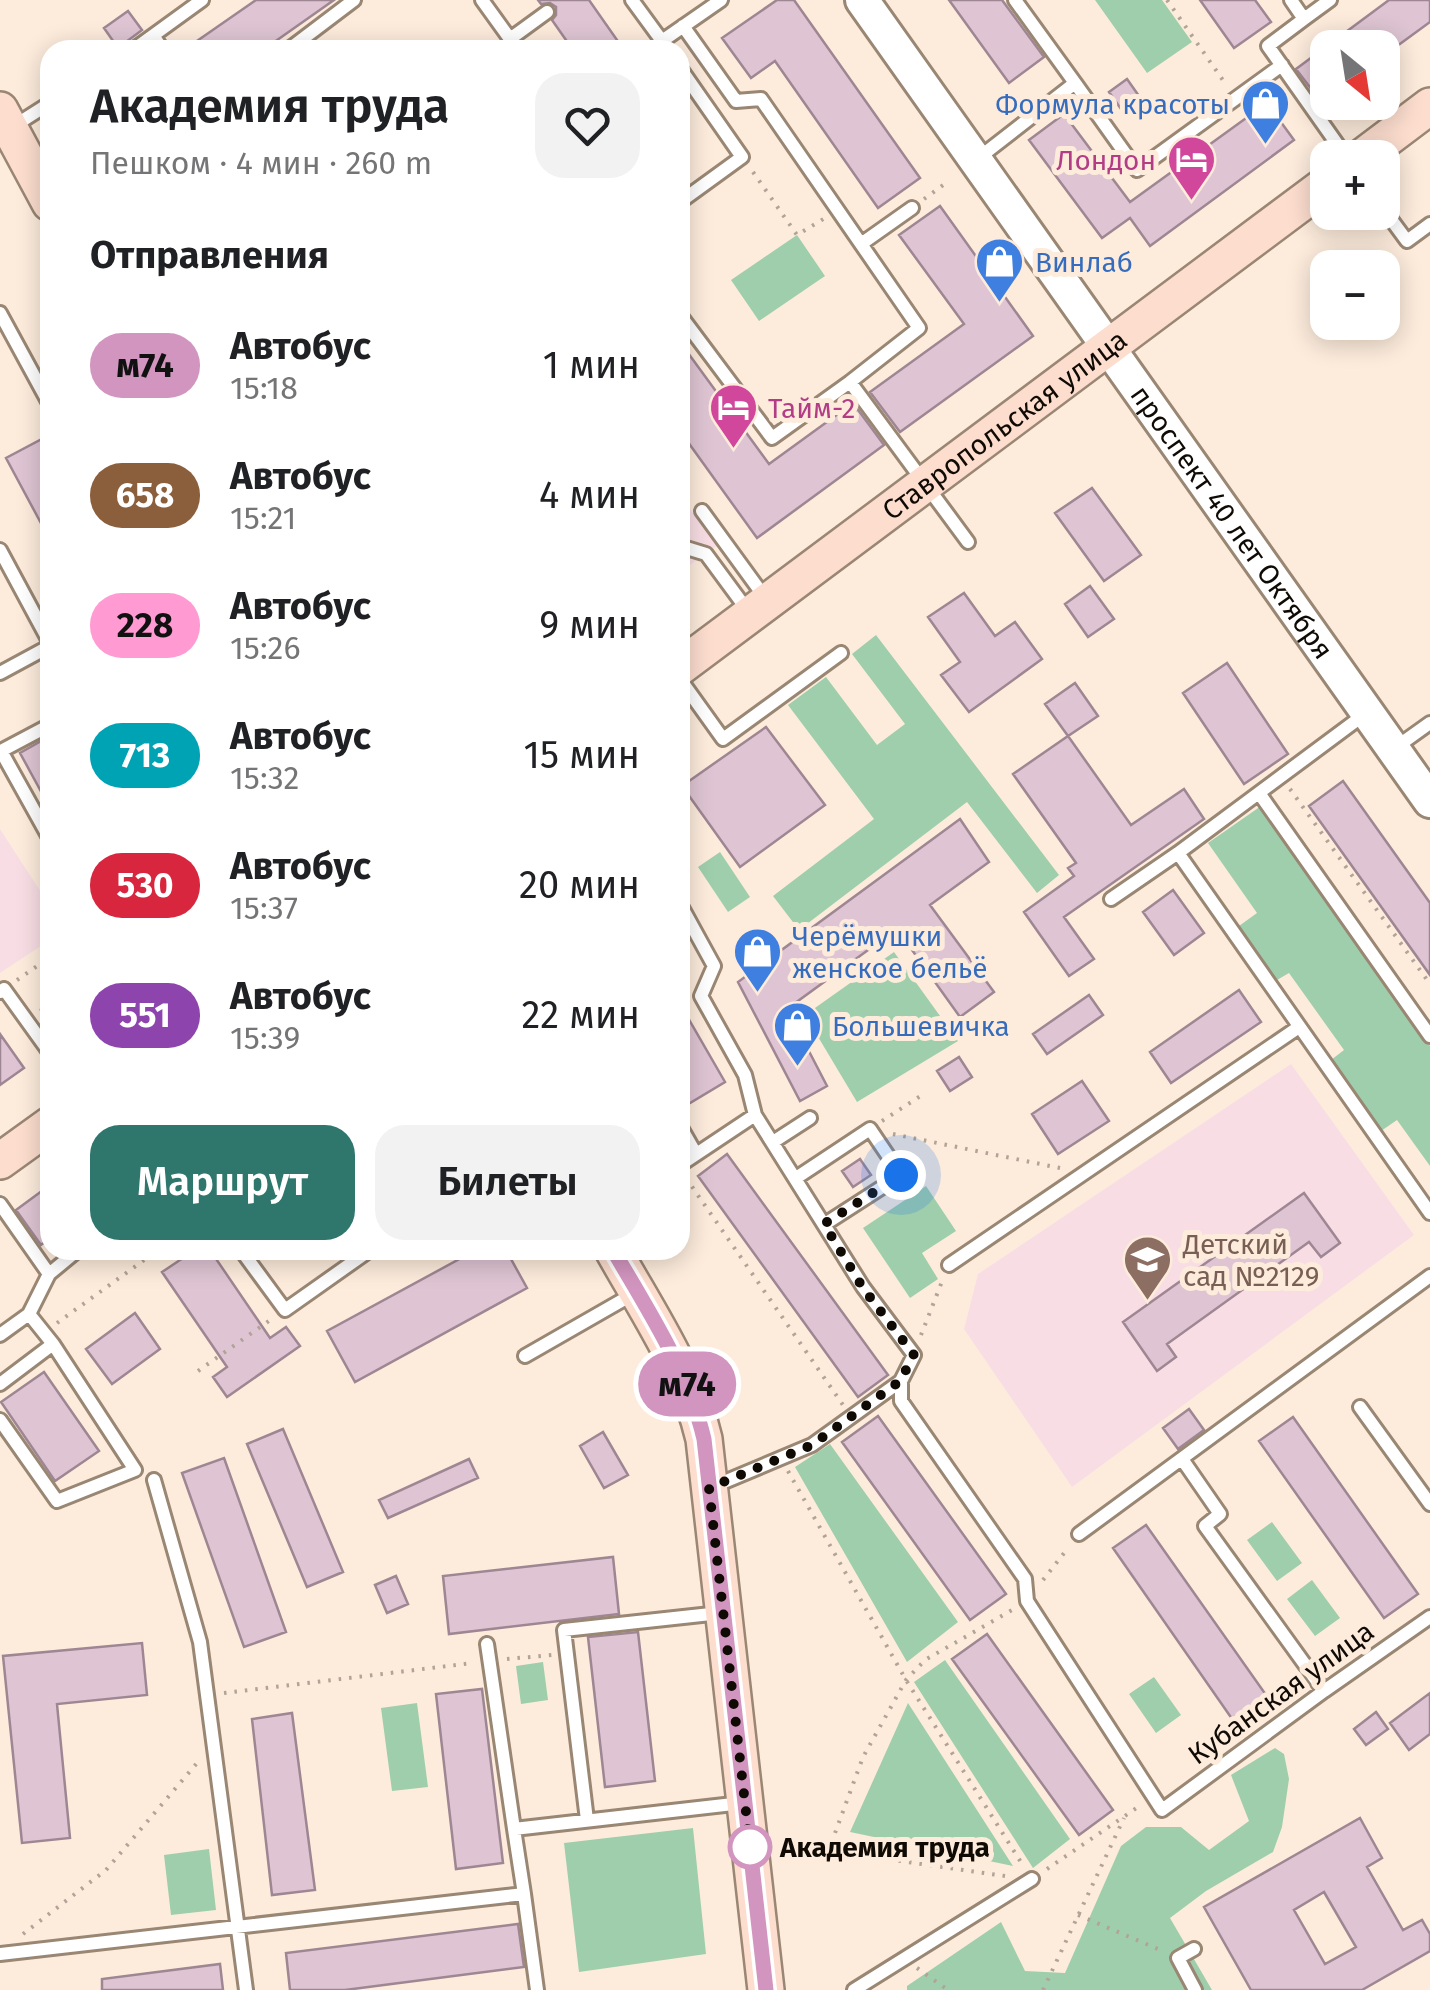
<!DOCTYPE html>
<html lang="ru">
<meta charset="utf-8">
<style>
body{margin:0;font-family:"Fira Sans",sans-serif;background:#f2f2f2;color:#202124;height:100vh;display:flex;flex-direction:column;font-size:38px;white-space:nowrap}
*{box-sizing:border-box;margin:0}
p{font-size:32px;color:#757577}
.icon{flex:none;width:55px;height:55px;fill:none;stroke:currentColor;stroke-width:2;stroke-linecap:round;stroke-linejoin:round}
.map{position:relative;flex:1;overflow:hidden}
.side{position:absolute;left:40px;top:40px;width:650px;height:1220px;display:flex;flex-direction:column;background:#fff;border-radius:30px;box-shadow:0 5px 25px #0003}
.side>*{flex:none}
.badge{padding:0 20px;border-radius:32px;font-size:35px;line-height:65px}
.needle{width:65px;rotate:150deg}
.tools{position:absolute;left:1310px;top:30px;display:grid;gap:20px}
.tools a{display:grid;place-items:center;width:90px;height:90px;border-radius:20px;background:#fff;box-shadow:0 5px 25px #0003;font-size:50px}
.you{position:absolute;width:50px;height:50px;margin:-25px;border:8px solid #fff;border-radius:50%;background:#1a73e8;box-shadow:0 0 0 15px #1a73e833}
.map>.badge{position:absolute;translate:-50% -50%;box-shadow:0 0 0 5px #fff}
h2{padding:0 50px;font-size:38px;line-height:90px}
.round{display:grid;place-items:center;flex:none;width:105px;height:105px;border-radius:30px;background:#f2f2f2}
.head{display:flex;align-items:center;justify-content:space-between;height:170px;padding:0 50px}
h1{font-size:48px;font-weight:600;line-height:75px}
.primary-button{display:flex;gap:20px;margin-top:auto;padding:20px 50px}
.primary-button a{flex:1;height:115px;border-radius:30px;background:#2f766c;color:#fff;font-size:40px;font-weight:600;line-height:115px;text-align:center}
.primary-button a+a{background:#f2f2f2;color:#202124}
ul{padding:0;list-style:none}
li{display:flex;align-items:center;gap:30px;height:130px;padding:0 50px}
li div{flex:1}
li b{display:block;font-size:38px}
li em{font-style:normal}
li .badge{min-width:110px;font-weight:700;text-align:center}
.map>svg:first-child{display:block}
</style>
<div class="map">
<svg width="1430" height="1990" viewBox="0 0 1430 1990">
<rect width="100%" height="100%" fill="#fdecdc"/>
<!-- education -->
<path fill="#f8dee4" d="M680 495 717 546 680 572Z
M0 829 50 906V940L0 973Z
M1291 1064 1414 1235 1072 1487 964 1329 978 1274Z"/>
<!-- green -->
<path fill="#9fceac" d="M1095 0H1162L1192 42 1147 73Z
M797 235 825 276 759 321 731 280Z
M876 635 1059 875 1037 893 967 802 799 930 773 896 874 819 788 705 826 677 877 745 905 724 852 654Z
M1261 806 1430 1046V1166L1397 1120 1381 1131 1331 1060 1344 1050 1289 973 1277 980 1239 926 1257 913 1208 843Z
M720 852 750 897 728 912 698 867Z
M894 952 958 1041 857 1102 805 1015Z
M926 1186 956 1231 922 1253 938 1279 910 1298 863 1228Z
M830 1444 958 1622 907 1662 795 1467Z
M1272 1522 1302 1563 1277 1581 1247 1540Z
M1312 1580 1340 1618 1315 1636 1287 1599Z
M945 1660 1070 1839 1033 1868 914 1682Z
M543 1662 548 1700 521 1704 516 1666Z
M1154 1677 1181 1715 1156 1733 1129 1694Z
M417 1703 428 1787 392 1791 381 1708Z
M908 1703 1013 1866 850 1832Z
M1275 1748 1284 1754 1289 1779 1282 1827 1273 1852 1206 1891 1170 1918 1212 1990H907V1986L1001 1922 1025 1971 1065 1973 1121 1846 1146 1827H1181L1209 1850 1249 1821 1231 1775Z
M693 1828 706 1954 579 1972 564 1843Z
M209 1849 216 1910 171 1915 164 1855Z"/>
<!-- building -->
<path fill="#dfc5d3" stroke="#9f8693" stroke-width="2.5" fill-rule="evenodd" d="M256 0H334L263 50H184Z
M538 0H589L624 50H573L552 20 556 15V7L550 3 541 4Z
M777 0H794L920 178 878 208 775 61 751 78 722 38Z
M949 0H1002L1044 57 1009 83Z
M1200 0H1255L1271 22 1234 48Z
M1389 0H1430V22L1382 57V48H1328V111L1296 69Z
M128 11 142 30 118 48 104 28Z
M1127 79 1139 96 1121 109 1109 92Z
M1267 103 1294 140 1150 246 1130 218 1102 238 1029 140 1064 114 1130 202Z
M940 206 1033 336 900 432 870 392 964 324 899 235Z
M680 342 769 464 853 403 884 445 757 538 680 431Z
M42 439 50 453V540L6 458Z
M1092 488 1141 555 1104 581 1055 513Z
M1090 586 1114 619 1088 637 1065 604Z
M964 593 995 636 1015 622 1042 659 969 712 941 675 960 662 928 617Z
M1227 663 1288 754 1244 784 1183 693Z
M1075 683 1098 716 1068 736 1045 704Z
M766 727 825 805 740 867 682 786Z
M50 736V808L20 753Z
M1068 736 1131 825 1184 789 1204 819 1064 917 1094 959 1069 976 1024 912 1074 876 1068 868 1076 863 1013 774Z
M1343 781 1430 903V975L1309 806Z
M960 819 989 862 930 905 994 992 960 1017 897 929 787 1009 827 1086 800 1101 738 982Z
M1173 890 1204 933 1174 955 1143 912Z
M1239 990 1261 1022 1171 1083 1150 1052Z
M1089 995 1103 1015 1047 1054 1033 1034Z
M680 1004 725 1082 680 1109Z
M0 1034 24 1068 0 1085Z
M959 1057 972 1077 950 1091 937 1071Z
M1082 1081 1109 1121 1058 1154 1032 1114Z
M727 1154 888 1375 858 1397 698 1176Z
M860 1159 871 1175 853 1187 842 1171Z
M50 1185V1238L41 1245 16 1210Z
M1304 1193 1340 1243 1321 1257 1309 1242 1167 1344 1176 1357 1157 1371 1123 1322Z
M195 1250H210L270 1338 286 1327 300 1346 227 1397 213 1377 227 1367 162 1272Z
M476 1250H506L527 1288 355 1382 327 1331Z
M135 1313 160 1349 112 1384 86 1349Z
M44 1372 99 1451 55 1481 1 1402Z
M1189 1409 1204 1430 1178 1449 1163 1428Z
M878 1416 1006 1594 970 1620 842 1442Z
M1293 1417 1418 1594 1384 1618 1259 1441Z
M283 1429 343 1572 307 1587 247 1444Z
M603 1432 628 1475 604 1488 580 1446Z
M224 1458 286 1632 244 1647 182 1473Z
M469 1459 478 1478 388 1518 379 1500Z
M1146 1525 1271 1702 1237 1726 1113 1548Z
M613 1557 619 1614 449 1634 443 1576Z
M396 1576 408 1604 387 1613 375 1585Z
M638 1632 655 1781 605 1787 588 1637Z
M987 1634 1113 1810 1079 1835 952 1659Z
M142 1643 147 1695 57 1704 70 1838 22 1843 3 1656Z
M482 1689 503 1863 456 1869 436 1694Z
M1430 1693V1734L1409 1750 1390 1723Z
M1376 1712 1388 1729 1366 1745 1354 1729Z
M292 1713 315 1890 272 1895 252 1719Z
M1360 1818 1382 1858 1367 1867 1403 1930 1422 1920 1430 1934V1951L1362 1990H1251L1204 1907ZM1324 1892 1356 1947 1325 1964 1294 1910Z
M518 1924 524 1967 345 1990H290L286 1953Z
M220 1964 223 1990H102V1979Z"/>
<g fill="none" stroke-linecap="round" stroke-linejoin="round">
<defs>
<path id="service" d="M482 0 518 50
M632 0 662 41 721 0
M1291 0 1304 19 1268 46 1347 158
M1304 19 1330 0
M683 26 736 101 761 99 919 328 850 382
M154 37 163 50
M510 39 547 12
M133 50 202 0
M288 50 354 0
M680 68 742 157 680 202
M1075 83 1137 170 1282 65
M14 126 50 103
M976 160 1075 83 1015 0
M1382 207 1407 241 1430 224
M861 244 912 208
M0 313 50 405
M680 315 772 438 850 382 968 542
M702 511 766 599
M680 546 706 554 748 611
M0 550 50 643
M0 673 50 646
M680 679 723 739 841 653
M50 725 1 751 50 839
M1395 748 1430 723
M1259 793 1430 1036
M1178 853 1430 1213
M1111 899 1178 853 1365 714
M680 904 714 966 701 996 745 1075 755 1115
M0 992 4 989 50 1053
M680 1126 696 1154
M773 1142 810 1118
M680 1165 755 1115 863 1287 914 1355 901 1381V1401L1025 1579 1027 1601 1162 1810 1324 1691 1430 1617
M796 1178 870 1129 901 1175 825 1224
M0 1204 49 1274 29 1314 0 1335
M241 1250 285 1310 370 1250
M949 1265 1299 1027
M49 1274 78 1250
M525 1356 635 1293
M0 1384 53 1344
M1360 1407 1430 1504
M0 1420 57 1501 135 1470 53 1344 29 1314
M1182 1459 1220 1514 1205 1526 1324 1691
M154 1480 200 1642 246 1990
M712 1487 812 1445 901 1381
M1079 1534 1430 1276
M487 1644 514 1829
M587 1820 564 1630 720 1613
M524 1894 537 1990
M1194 1949 1178 1958 1195 1990
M0 1954 524 1894 514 1829 742 1803
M854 1990 1032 1879"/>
<g id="tertiary">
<path id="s1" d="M862 0 1430 801"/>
</g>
<g id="secondary">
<path d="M0 110 50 203"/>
<path d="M1361 158 1430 106"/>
<path id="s2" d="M680 667 1328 183"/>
<path d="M0 1161 50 1125"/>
<path d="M613 1250C647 1311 688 1370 704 1439L766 1990"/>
</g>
</defs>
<!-- service casing -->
<use href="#service" stroke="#998673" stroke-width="18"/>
<!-- tertiary casing -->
<use href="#tertiary" stroke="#998673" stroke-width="38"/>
<!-- secondary casing -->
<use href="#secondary" stroke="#998673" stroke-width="40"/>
<!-- path -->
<path stroke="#b1a397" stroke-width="4" stroke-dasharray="2.5 8" stroke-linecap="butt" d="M1167 0 1227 86
M753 172 797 235 825 218
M924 199 946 183
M680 482 692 498
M1290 789 1430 984
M17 980 50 957
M41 1011 50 988
M882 1121 922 1095
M893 1134 1060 1168
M686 1178 843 1405
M57 1323 158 1250
M921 1335 943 1279
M198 1371 273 1318
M788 1471 906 1680 1024 1867
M1043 1580 1068 1548
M507 1659 552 1655
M224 1693 473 1663
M792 1848 831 1844
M1047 1869 1138 1807
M1005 1876 887 1859 831 1844 863 1757 906 1680 925 1660 1012 1610
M1078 1915 1165 1952
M23 1934 106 1870 197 1763
M917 1968 948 1990
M1043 1990 1124 1818"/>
<!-- service -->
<use href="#service" stroke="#fff" stroke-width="12"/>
<!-- tertiary -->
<use href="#tertiary" stroke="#fff" stroke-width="32"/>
<!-- secondary -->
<use href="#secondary" stroke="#fcddce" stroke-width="35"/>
</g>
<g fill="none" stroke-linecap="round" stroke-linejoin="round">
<defs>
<path id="line" d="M613 1250C648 1310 688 1371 704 1439L766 1990"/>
</defs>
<!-- line casing -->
<use href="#line" stroke="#fff" stroke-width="22"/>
<!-- line -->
<use href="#line" stroke="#d295bf" stroke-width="15"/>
<!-- walk -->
<path stroke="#100a04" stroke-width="10" stroke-dasharray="0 18" d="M750 1847 709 1488 812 1445 900 1381 914 1355 863 1288 824 1224 901 1175"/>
</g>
<!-- icons -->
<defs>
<symbol id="shop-pin" viewBox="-11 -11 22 30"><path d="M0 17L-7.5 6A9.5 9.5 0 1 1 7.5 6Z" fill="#3f7fe0" stroke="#fdecdc"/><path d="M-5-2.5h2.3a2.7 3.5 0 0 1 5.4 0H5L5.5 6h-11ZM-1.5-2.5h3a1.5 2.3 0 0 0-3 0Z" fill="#fff"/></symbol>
<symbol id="hotel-pin" viewBox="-11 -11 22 30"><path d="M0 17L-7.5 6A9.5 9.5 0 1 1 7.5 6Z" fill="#d1479c" stroke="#fdecdc"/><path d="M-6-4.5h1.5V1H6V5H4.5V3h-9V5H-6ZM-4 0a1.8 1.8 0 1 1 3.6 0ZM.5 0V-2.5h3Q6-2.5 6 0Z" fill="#fff"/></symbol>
<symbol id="school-pin" viewBox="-11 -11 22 30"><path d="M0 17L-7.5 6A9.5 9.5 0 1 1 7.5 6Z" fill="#8d6e63" stroke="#fdecdc"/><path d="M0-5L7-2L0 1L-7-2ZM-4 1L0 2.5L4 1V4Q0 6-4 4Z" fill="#fff"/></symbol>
</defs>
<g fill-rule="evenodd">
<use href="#shop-pin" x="1238" y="76" width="55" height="75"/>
<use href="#hotel-pin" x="1164" y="132" width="55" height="75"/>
<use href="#shop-pin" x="972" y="234" width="55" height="75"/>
<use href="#hotel-pin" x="706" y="380" width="55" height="75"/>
<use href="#shop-pin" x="730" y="924" width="55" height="75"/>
<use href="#shop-pin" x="770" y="998" width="55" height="75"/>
<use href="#school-pin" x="1120" y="1232" width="55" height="75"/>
</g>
<!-- markers -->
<circle fill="#fff" stroke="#d295bf" stroke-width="5" cx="750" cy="1847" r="20"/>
<g text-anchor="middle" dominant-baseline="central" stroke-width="10" stroke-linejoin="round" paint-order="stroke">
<!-- shop labels -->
<g font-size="28" fill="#366cbe" stroke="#fdecdc" text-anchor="start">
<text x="1230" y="104" text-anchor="end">Формула красоты</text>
<text x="1035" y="262">Винлаб</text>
<text x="792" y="936">Черёмушки<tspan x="792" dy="32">женское бельё</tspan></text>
<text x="832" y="1026">Большевичка</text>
</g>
<!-- hotel labels -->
<g font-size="28" fill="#b23c85" stroke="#fdecdc" text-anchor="end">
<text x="1156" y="160">Лондон</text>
<text x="768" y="408" text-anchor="start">Тайм-2</text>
</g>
<!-- street labels -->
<g font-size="28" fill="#100a04" stroke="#fdecdc">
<text stroke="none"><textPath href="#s2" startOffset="405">Ставропольская улица</textPath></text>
<text stroke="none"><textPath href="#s1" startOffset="640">проспект 40 лет Октября</textPath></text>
<text transform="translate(1281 1693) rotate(-36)">Кубанская улица</text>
</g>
<!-- education labels -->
<g font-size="28" fill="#785e54" stroke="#fdecdc" text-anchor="start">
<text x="1183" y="1244">Детский<tspan x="1183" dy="32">сад №2129</tspan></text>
</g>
<!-- stop labels -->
<g font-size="28" font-weight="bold" fill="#100a04" stroke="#fdecdc" text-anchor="start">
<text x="780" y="1847">Академия труда</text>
</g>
</g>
</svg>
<div class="tools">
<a><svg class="needle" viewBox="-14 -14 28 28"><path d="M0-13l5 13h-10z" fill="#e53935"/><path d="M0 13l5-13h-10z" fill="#757577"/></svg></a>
<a>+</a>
<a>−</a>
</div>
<div class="you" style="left:901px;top:1175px"></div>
<b class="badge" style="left:687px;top:1384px;background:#d295bf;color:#111">м74</b>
<section class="side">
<div class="head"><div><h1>Академия труда</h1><p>Пешком · 4 мин · 260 m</p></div><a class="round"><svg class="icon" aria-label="heart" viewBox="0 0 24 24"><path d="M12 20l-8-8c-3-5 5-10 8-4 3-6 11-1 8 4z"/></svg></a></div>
<h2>Отправления</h2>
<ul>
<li><span class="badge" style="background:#d295bf;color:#111">м74</span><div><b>Автобус</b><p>15:18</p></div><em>1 мин</em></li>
<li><span class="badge" style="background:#8b5e3c;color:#fff">658</span><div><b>Автобус</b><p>15:21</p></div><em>4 мин</em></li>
<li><span class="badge" style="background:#ff9ad2;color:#111">228</span><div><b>Автобус</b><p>15:26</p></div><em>9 мин</em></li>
<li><span class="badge" style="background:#00a3b4;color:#fff">713</span><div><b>Автобус</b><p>15:32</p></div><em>15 мин</em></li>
<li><span class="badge" style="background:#d7263d;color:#fff">530</span><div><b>Автобус</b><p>15:37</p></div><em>20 мин</em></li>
<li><span class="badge" style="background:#8e44ad;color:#fff">551</span><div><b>Автобус</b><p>15:39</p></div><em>22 мин</em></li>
</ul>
<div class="primary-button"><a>Маршрут</a><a>Билеты</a></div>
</section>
</div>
